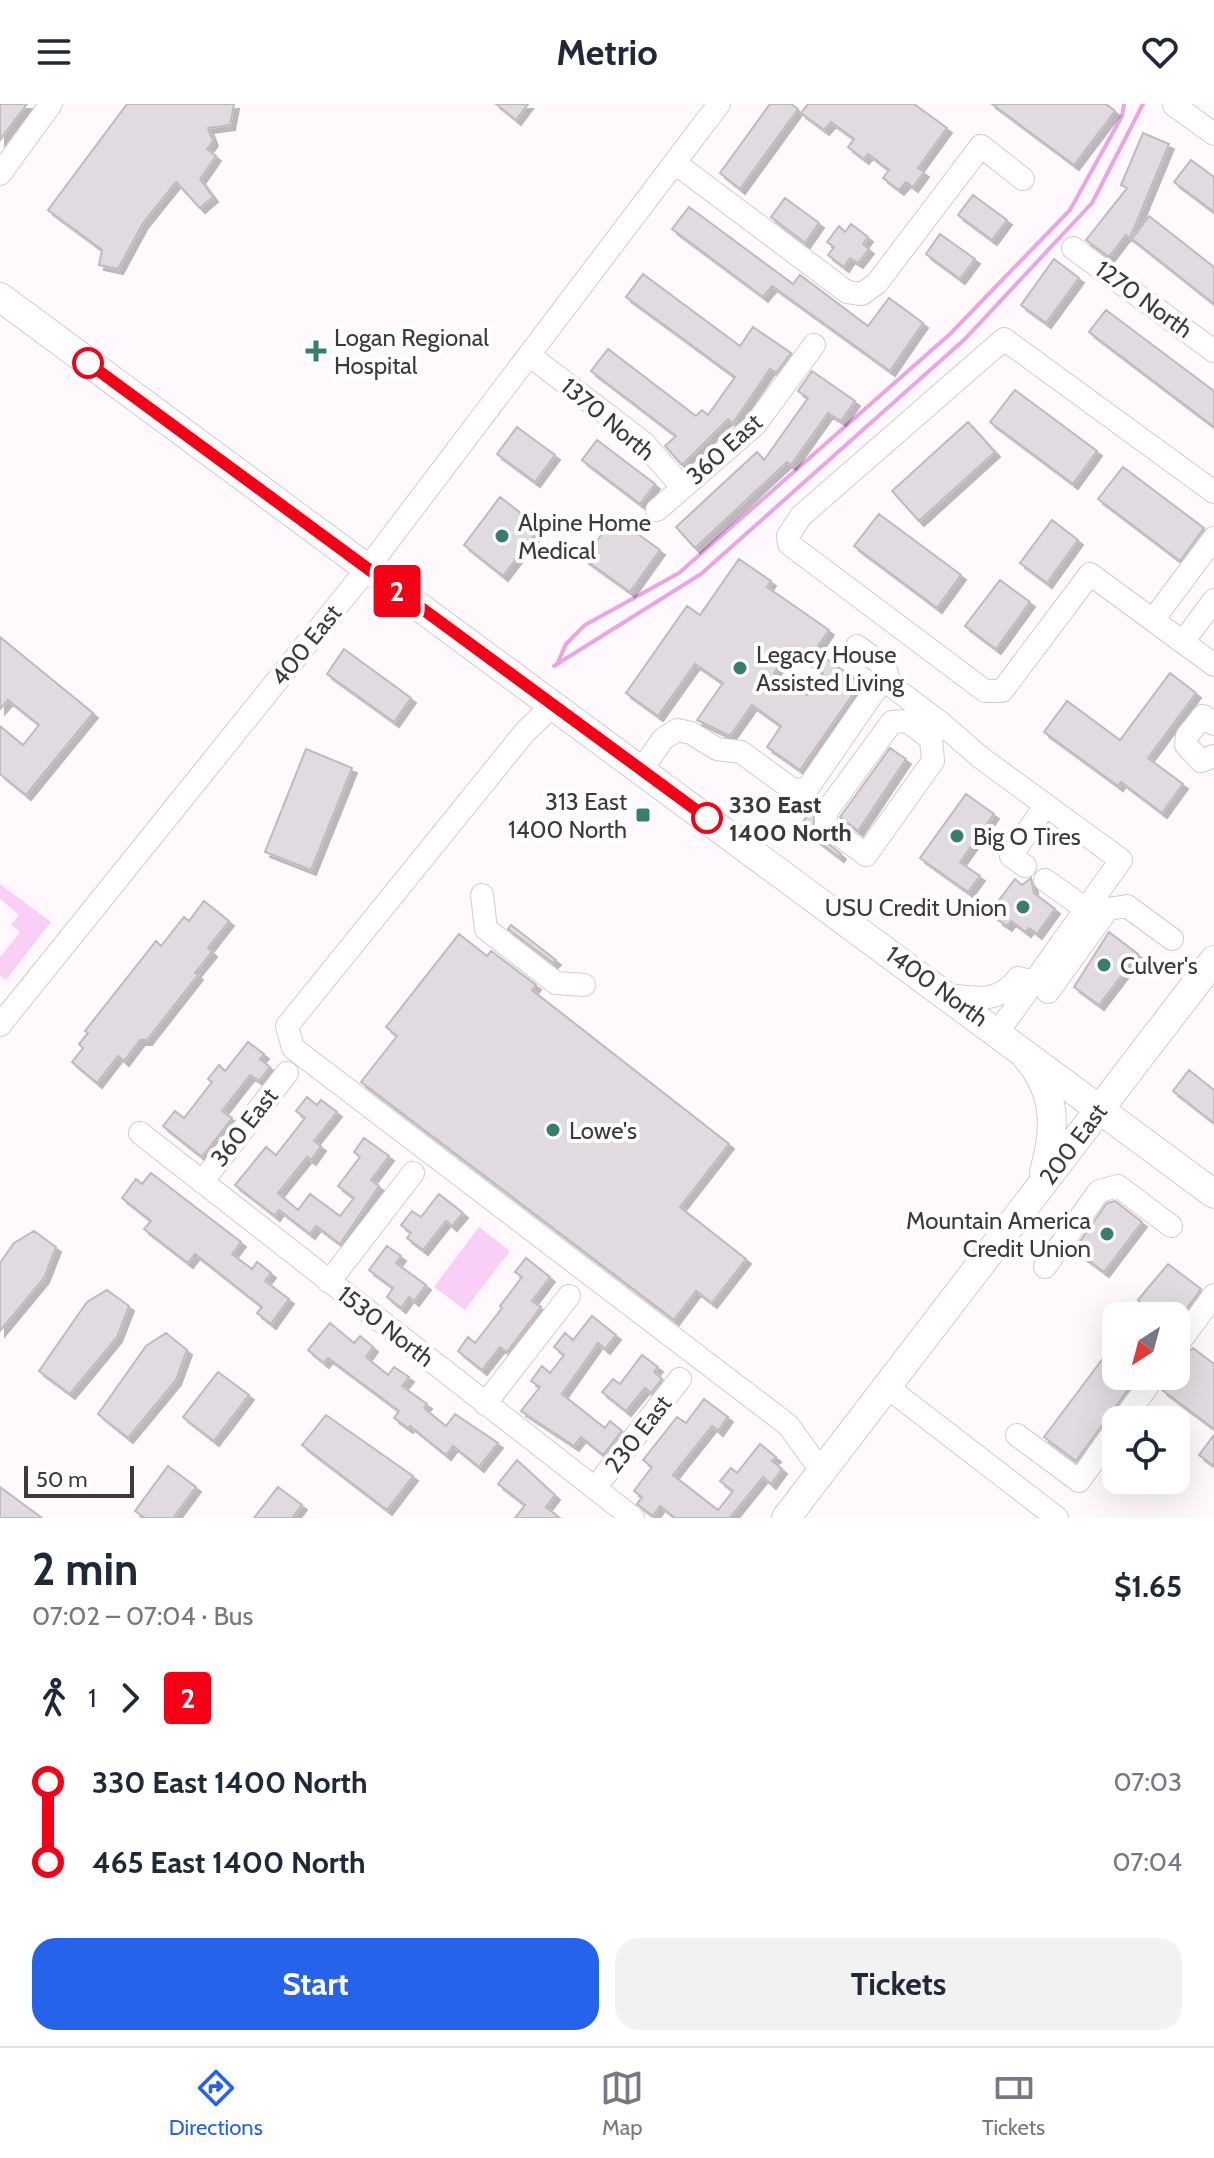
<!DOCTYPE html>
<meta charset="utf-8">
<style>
body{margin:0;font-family:Cabin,sans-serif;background:#f2f2f3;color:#1f2937;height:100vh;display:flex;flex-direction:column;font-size:30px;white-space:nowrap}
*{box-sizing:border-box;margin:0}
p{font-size:26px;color:#747a83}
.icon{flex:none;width:44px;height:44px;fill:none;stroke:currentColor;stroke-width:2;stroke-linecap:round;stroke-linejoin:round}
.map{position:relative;height:1414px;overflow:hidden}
.side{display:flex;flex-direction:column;background:#fff;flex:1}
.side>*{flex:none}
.badge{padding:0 16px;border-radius:6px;font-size:28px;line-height:52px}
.needle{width:52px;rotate:216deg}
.tools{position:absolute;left:1102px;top:1198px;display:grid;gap:16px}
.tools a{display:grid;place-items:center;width:88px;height:88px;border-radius:16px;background:#fff;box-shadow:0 8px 32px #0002;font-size:40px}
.scale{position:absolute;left:24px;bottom:20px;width:110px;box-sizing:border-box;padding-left:8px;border:4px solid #3d3a3d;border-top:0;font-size:22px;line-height:28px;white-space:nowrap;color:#3d3a3d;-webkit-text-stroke:6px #fff;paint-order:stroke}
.map>.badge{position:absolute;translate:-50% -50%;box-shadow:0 0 0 4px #fff}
.legs{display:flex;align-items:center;gap:12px;height:88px;padding:0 32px;font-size:26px}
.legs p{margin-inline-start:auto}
.headline{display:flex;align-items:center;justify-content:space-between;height:136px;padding:0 32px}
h1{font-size:44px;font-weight:700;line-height:60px}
.button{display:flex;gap:16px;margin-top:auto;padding:16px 32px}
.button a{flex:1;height:92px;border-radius:24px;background:#2563eb;color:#fff;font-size:32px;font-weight:700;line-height:92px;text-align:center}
.button a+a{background:#f2f2f3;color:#1f2937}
ul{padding:0 32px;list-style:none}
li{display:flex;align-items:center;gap:28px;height:80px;font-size:30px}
li i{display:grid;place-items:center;width:12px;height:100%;margin:0 10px;background:currentColor}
li i::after{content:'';width:20px;height:20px;margin:-10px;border:6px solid;border-radius:50%;background:#fff}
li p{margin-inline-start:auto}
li:first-child i{background:linear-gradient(#0000 50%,currentColor 0)}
li:last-child i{background:linear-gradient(currentColor 50%,#0000 0)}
header{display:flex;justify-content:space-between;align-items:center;height:104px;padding:0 32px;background:#fff;font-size:36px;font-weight:700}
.menu{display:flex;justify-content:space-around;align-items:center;height:112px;border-top:2px solid #e0e1e3;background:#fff;font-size:22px;color:#747a83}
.menu a{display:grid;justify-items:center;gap:4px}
.menu .active{color:#2563eb}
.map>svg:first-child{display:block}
</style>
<header><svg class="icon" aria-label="menu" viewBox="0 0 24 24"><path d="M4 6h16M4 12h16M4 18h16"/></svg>Metrio<svg class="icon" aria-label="heart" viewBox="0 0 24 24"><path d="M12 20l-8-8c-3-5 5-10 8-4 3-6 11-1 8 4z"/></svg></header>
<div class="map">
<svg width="1214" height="1414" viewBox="0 0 1214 1414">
<defs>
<filter id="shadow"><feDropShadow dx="5" dy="5" stdDeviation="0" flood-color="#0004"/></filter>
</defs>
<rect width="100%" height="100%" fill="#fff9fe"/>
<!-- green -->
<path fill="#facff5" d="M0 780 51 818 6 876 0 871V853L20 828 11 821 19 811 0 795Z
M479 1123 510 1147 465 1206 434 1183Z"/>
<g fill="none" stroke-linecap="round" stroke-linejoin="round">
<!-- stream -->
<path stroke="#eba4e4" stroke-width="4" d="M558 558 566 540 585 521 679 469 950 230 1070 106 1122 12 1124 0
M554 562 701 470 965 235 1092 99 1143 0"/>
</g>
<!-- building -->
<path fill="#e1dae0" stroke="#c0b9bf" stroke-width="2" fill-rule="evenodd" filter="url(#shadow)" d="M0 0H27L0 36Z
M127 0H234L230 21 208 24 213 37 207 45 216 52 200 75 213 93 200 104 176 78 143 119 118 165 99 161 102 146 48 106Z
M496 0H528L516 16Z
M770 0H791L798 5 740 85 720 69Z
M808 0H914L947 24 918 64 924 68 913 83 906 78 899 86 883 74 889 66 868 50 864 55 848 43 854 35 831 18 824 26 801 9Z
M992 0H1106L1115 7 1074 61Z
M1143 29 1169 40 1130 134 1126 131 1109 153 1086 136 1127 84 1121 81Z
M1191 56 1214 73V108L1174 78Z
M973 91 1007 116 992 136 958 111Z
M785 94 819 119 805 139 771 113Z
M689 103 793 180 800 171 868 222 889 194 923 219 890 267 772 182 763 193 672 125Z
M1149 112 1214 163V200L1132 135Z
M851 120 868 133 863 140 869 145 858 159 850 154 844 163 828 151 834 143 827 138 839 122 845 128Z
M940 130 975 155 960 175 926 150Z
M1054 155 1079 174 1046 219 1021 201Z
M643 170 740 242 753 223 791 249 776 269 770 265 733 319 728 315 682 361 665 342 676 332 591 267 608 245 696 312 702 306 708 311 735 273 626 193Z
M1106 206 1214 287V323L1089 228Z
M812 267 855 297 841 317 828 309 791 361 787 358 695 444 676 423 757 348 764 356 808 294 798 287Z
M1015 286 1097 347 1073 380 990 318Z
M968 318 995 348 919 417 892 387Z
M517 323 555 351 535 378 497 350Z
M597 336 655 380 640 400 582 356Z
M1123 363 1204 424 1180 457 1098 395Z
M500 393 540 424 503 472 464 441Z
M879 410 961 471 937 504 854 442Z
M614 413 660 446 630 488 584 455Z
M1052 416 1078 436 1047 479 1020 459Z
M739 455 771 477 767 483 829 526 815 547 861 579 800 666 767 643 781 622 752 601 730 632 697 616 723 579 695 560 658 612 626 589 687 502 700 511ZM790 546 823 569 807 591 774 569Z
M1000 476 1030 498 996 545 965 522Z
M0 533 93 609 26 691 0 670V622L23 641 39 621 8 596 0 605Z
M344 545 411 594 394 618 327 570Z
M1170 569 1196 589 1148 654 1183 680 1162 709 1121 678 1118 682 1044 628 1067 597 1120 636Z
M890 644 906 655 858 727 840 713Z
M306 645 352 664 311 766 265 748Z
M966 690 994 710 960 758 980 772 968 788 920 754Z
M814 703V728L841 750 839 753 799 723Z
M1031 774 1034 789 1055 805 1037 830 1029 824 1026 828 1011 817 1007 822 998 816 1002 811 993 804 1015 775 1022 781Z
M204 797 229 817 208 844 212 848 195 869 198 871 147 936H140L124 957 118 952 97 979 72 958 83 944 79 940 88 929 85 927 156 837 161 842 184 813 189 817Z
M511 821 556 856 553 859 508 825Z
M1109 828 1138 850 1099 901 1074 883Z
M459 830 487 852 491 847 536 881 532 886 729 1040 680 1103 746 1155 712 1199 696 1187 674 1216 361 978 397 932 386 923Z
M248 938 264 950 260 955 270 963 259 977 250 971 222 1007 232 1014 202 1053 163 1022 175 1007 184 1014 212 978 208 975 219 961 225 967Z
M1189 966 1214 986V1019L1173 987Z
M307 993 317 1001 321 996 337 1008 314 1037 321 1042 311 1056 307 1053 278 1089 298 1106 310 1090 340 1112 354 1094 338 1082 360 1053 354 1048 364 1034 389 1052 371 1076 379 1082 340 1140 316 1122 310 1130 279 1106 275 1112 235 1081 266 1043 276 1051 305 1014 296 1007Z
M151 1069 241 1138 232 1150 252 1165 257 1158 271 1169 265 1177 289 1195 271 1220 257 1209 262 1203 195 1150 188 1159 144 1125 151 1117 122 1094 136 1075 142 1080Z
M439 1090 463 1109 452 1122 446 1117 423 1146 407 1134 411 1129 401 1121 412 1107 421 1113Z
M1115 1097 1142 1118 1104 1168 1074 1146 1107 1099Z
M34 1127 56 1143 44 1174 0 1227V1159L14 1139Z
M387 1142 401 1152 396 1159 426 1181 414 1197 409 1193 401 1204 387 1193 393 1184 369 1166Z
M526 1154 550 1173 532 1197 541 1203 507 1248 500 1243 482 1266 458 1247 468 1233 475 1239 502 1204 500 1202 522 1173 515 1168Z
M1168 1160 1201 1185 1176 1219V1212H1134L1143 1201 1138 1196Z
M107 1186 129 1202 117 1233 70 1290 39 1267 87 1198Z
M592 1212 616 1231 605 1245 598 1239 562 1290 605 1324 610 1317 622 1327 603 1351 581 1333 574 1342 521 1307 540 1283 531 1277 542 1262 550 1269 564 1251 554 1243 565 1229 573 1236Z
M330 1219 354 1239 360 1232 373 1243 366 1253 388 1271 394 1263 409 1273 402 1282 427 1300 424 1304 446 1322 455 1310 498 1339 479 1363 453 1342 446 1351 410 1322 408 1324 394 1314 399 1307 328 1254 324 1259 308 1246Z
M166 1229 187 1246 176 1276 128 1334 98 1310 146 1242Z
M1116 1237V1272H1138L1076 1357 1044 1333Z
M1193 1244 1214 1260V1325L1162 1286 1169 1272H1176V1257Z
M642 1251 658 1263 654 1268 662 1275 651 1289 645 1284 626 1307 602 1288 613 1275 620 1280Z
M218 1268 249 1291 214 1337 183 1313Z
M704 1295 728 1313 718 1327 712 1322 673 1371 718 1406 733 1387 720 1377 731 1364 737 1369 760 1340 776 1353 772 1357 782 1365 771 1380 763 1373 730 1414H675L660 1402 653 1412 637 1400 642 1393 634 1387 652 1363 643 1356 677 1313 686 1319Z
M326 1311 413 1372 387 1406 302 1341Z
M1214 1331V1362L1199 1351Z
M517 1356 555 1391 546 1403 560 1414H515L525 1401 498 1380Z
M168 1362 196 1383 173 1414H145L135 1407Z
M0 1383 42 1414H0Z
M278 1383 302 1401 292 1414H254Z"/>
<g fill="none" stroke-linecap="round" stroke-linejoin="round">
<defs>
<path id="minor" d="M1174 1 1214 30
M675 59 847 188 862 190 877 179 981 42 1023 75
M0 70 51 0
M1073 144 1214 247
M529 251 644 339 682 383
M1214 388 1004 235 801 412 788 432 789 440 985 587H1002L1090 470 1214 561
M657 406 755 321 814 241
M1153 516 1214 434
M1183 538 1214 496
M857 542 880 559 893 583 941 619 933 631
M554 600 525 628 287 922 293 944 788 1321 822 1368
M907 617 931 635 933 657 866 751 826 721V708L892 618Z
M941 619 980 653 1121 756 998 928
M1214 620 1203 612 1187 632 1186 641 1201 657 1214 652
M642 665 663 635 677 626 691 629 717 645 741 648 793 686 807 685 887 569
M1025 762 1011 752 1045 702
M1045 776 1086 805
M482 791 486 825 556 879 584 881
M1048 888 1108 805 1127 802 1172 835
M948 891C976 895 1000 899 1018 874L1034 878
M0 921 367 465 719 0
M140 1029 633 1414
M202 1078 287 969
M1045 1163 1099 1087 1118 1082 1171 1122
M329 1178 413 1069
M1176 1243 1214 1191
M887 1283 1057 1414
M485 1300 569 1192
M1123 1316 1155 1272
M1017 1331 1079 1377 1116 1325
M595 1384 680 1275"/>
<path id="major" d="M0 193 1214 1090
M1027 954C1057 989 1056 1026 1044 1068
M786 1414 1214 856"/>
</defs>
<!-- minor casing -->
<use href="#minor" stroke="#d2cbd1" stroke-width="24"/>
<!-- major casing -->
<use href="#major" stroke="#d2cbd1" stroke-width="30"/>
<!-- minor -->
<use href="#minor" stroke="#fff" stroke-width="22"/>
<!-- major -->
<use href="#major" stroke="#fff" stroke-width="28"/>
</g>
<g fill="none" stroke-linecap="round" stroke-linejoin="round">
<defs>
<path id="line-1" d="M88 259 707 714"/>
</defs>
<!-- line-1 casing -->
<use href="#line-1" stroke="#fff" stroke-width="18"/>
<!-- line-1 -->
<use href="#line-1" stroke="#f60017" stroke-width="12"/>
</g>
<!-- markers -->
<g fill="#387d71" stroke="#fff" stroke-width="3">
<path d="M312 235h8v8h8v8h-8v8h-8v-8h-8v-8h8z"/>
<circle cx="502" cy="432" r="8"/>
<circle cx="740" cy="564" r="8"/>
<rect x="635" y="703" width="16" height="16" rx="4"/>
<circle cx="957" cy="732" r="8"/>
<circle cx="1023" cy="803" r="8"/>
<circle cx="1104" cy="861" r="8"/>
<circle cx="553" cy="1026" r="8"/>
<circle cx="1107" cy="1130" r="8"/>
</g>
<g fill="#fff" stroke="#f60017" stroke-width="4">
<circle cx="88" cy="259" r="14"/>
<circle cx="707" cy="714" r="14"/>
</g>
<g text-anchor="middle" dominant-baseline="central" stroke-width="8" stroke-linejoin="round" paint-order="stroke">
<!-- street labels -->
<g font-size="24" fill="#3d3a3d" stroke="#fff">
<text transform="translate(1144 195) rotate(36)">1270 North</text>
<text transform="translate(608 315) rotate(40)">1370 North</text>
<text transform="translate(724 345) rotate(-42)">360 East</text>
<text transform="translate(306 541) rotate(-51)">400 East</text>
<text transform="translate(937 882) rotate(36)">1400 North</text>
<text transform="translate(244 1023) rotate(-52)">360 East</text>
<text transform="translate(1073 1040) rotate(-53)">200 East</text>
<text transform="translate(386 1222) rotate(38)">1530 North</text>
<text transform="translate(638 1330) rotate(-52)">230 East</text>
</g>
<!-- poi labels -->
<g font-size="24" fill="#3d3a3d" stroke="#fff" text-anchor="start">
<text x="334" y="233">Logan Regional<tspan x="334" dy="28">Hospital</tspan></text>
<text x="518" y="418">Alpine Home<tspan x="518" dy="28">Medical</tspan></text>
<text x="756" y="550">Legacy House<tspan x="756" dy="28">Assisted Living</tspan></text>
<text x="627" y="697" text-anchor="end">313 East<tspan x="627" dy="28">1400 North</tspan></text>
<text x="973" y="732">Big O Tires</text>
<text x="1007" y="803" text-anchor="end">USU Credit Union</text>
<text x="1120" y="861">Culver's</text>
<text x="569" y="1026">Lowe's</text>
<text x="1091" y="1116" text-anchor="end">Mountain America<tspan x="1091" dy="28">Credit Union</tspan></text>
</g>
<!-- stop labels -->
<g font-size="24" font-weight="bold" fill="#3d3a3d" stroke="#fff" text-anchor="start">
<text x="729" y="700">330 East<tspan x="729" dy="28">1400 North</tspan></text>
</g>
</g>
</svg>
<div class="tools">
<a><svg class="needle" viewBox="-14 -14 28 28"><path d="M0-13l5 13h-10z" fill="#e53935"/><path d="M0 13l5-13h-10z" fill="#747a83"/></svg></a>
<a><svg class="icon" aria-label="locate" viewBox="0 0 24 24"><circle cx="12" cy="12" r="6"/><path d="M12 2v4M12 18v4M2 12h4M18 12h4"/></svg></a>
</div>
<div class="scale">50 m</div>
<b class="badge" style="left:397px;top:487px;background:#f60017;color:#fff">2</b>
</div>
<section class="side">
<div class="headline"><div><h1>2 min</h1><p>07:02 – 07:04 · Bus</p></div><b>$1.65</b></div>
<div class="legs"><svg class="icon" aria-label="walk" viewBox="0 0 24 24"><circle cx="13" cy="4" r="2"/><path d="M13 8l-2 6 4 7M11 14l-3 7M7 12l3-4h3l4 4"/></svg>1<svg class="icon" aria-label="forward" viewBox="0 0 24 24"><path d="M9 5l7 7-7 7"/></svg><b class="badge" style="background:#f60017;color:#fff">2</b></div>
<ul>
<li><i style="color:#f60017"></i><b>330 East 1400 North</b><p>07:03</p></li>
<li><i style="color:#f60017"></i><b>465 East 1400 North</b><p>07:04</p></li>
</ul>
<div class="button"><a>Start</a><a>Tickets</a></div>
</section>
<nav class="menu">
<a class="active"><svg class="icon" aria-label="directions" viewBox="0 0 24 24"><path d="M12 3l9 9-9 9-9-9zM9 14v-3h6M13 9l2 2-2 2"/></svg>Directions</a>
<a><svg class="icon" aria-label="map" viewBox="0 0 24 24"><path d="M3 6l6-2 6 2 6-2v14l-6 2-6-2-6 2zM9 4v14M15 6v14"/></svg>Map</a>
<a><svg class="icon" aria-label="tickets" viewBox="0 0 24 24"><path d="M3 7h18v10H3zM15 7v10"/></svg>Tickets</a>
</nav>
